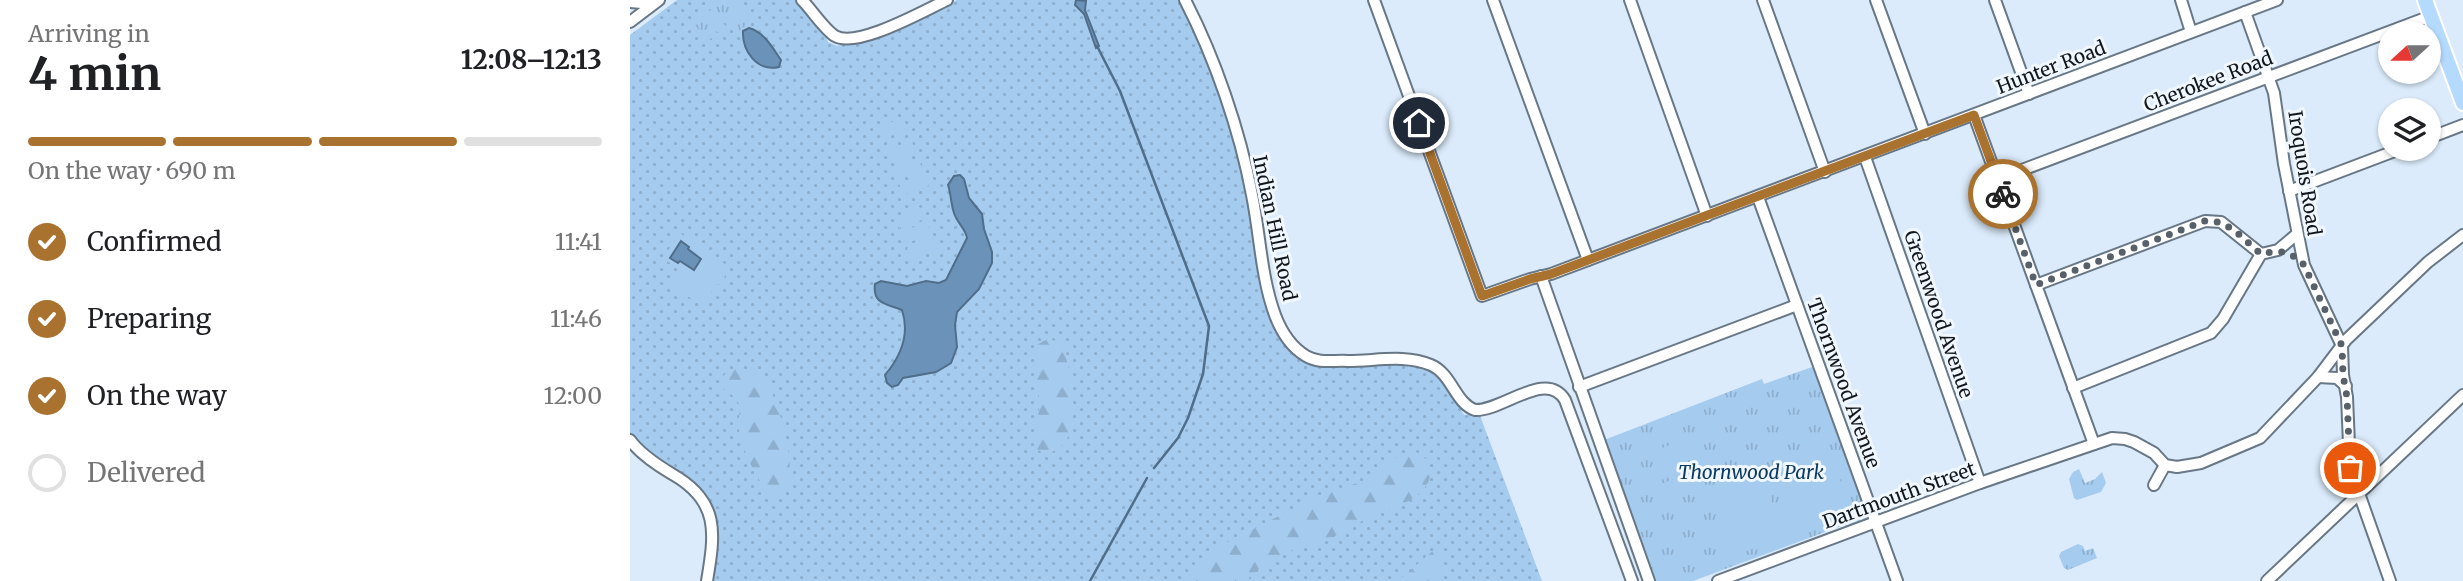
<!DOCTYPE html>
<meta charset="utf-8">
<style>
:root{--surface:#fff;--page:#f6f6f6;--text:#202124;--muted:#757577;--line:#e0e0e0;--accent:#aa722f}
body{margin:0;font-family:Merriweather,serif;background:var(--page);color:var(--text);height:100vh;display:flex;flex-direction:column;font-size:26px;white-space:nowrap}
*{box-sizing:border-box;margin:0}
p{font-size:23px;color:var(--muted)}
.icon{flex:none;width:38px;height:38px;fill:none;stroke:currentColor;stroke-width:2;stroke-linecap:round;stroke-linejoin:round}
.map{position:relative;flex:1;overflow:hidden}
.drawer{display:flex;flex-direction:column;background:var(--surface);width:630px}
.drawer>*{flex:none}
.needle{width:46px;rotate:249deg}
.controls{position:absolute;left:1748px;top:21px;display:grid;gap:14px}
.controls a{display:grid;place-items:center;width:63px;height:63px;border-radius:50%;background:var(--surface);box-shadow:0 2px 5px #0004;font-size:35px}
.pin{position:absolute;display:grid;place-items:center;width:60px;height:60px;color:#fff;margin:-30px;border:4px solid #fff;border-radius:50%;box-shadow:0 2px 7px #0007}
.courier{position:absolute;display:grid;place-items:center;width:70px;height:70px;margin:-35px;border:5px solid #aa722f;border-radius:50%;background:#fff;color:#222;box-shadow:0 2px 9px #0007}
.headline em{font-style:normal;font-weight:700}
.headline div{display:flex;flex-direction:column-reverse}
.headline{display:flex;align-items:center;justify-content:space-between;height:119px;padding:0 28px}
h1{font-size:46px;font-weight:700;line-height:52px}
.bar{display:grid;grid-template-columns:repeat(4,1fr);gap:10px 7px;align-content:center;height:84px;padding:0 28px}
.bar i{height:9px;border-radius:5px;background:var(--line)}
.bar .current{background:var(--accent)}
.bar p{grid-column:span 4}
ol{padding:0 28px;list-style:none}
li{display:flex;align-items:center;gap:21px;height:77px}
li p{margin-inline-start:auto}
li .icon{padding:7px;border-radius:50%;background:var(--accent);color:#fff;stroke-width:4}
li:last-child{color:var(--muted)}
li i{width:38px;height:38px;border:4px solid var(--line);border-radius:50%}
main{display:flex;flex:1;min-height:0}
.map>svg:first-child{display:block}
.grass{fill:url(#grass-dots)}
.forest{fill:url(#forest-firs)}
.park{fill:url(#park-tufts)}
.pitch{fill:#a5cbef}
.water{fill:#6b93b9;stroke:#506e8a;stroke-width:2}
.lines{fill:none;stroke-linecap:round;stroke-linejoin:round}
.stream{stroke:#506e8a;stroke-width:2.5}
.minor-casing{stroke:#687785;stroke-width:14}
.major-casing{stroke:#fff;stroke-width:18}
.minor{stroke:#fff;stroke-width:10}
.major{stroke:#b4daff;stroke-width:14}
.done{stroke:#58616a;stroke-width:7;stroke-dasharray:0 12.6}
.route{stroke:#aa722f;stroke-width:9}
.labels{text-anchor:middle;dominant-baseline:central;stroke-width:6;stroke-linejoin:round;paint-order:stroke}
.street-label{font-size:19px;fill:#11171c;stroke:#f1f7fe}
.park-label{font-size:19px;font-style:italic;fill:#0b3a60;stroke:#f1f7fe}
</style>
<main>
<section class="drawer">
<div class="headline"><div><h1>4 min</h1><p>Arriving in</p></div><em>12:08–12:13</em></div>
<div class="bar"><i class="current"></i><i class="current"></i><i class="current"></i><i></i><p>On the way · 690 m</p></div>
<ol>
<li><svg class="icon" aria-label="check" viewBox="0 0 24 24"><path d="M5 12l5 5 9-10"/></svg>Confirmed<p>11:41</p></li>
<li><svg class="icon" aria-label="check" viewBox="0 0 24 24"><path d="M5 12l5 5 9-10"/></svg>Preparing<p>11:46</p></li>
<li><svg class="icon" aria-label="check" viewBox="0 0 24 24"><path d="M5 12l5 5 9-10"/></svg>On the way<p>12:00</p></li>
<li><i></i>Delivered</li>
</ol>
</section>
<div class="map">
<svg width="1833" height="581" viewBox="0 0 1833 581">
<defs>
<pattern id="grass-dots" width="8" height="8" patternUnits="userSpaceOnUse" patternTransform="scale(1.75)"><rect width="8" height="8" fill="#a5cbef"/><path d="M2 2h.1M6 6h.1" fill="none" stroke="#8daecc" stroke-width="1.8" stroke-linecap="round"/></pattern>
<pattern id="forest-firs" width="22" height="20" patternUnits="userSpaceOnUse" patternTransform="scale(1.75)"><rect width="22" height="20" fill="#a5cbef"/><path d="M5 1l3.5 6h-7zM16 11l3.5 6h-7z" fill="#8daecc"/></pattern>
<pattern id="park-tufts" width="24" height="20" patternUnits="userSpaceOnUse" patternTransform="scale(1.75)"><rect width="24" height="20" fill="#a5cbef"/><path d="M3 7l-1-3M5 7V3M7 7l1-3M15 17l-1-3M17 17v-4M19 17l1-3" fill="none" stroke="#8daecc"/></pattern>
</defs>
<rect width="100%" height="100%" fill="#dbebfb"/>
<path class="grass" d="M47 0H167L193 29 198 42 207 46 282 21 327 0H551L588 88 609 151 638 299 674 359C704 360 786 354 808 374 820 384 827 402 834 415L849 413 912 581H79L87 542 85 518 0 434V35Z"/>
<g class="forest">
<path d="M419 338 431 344C441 366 447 408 440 432 437 443 426 451 416 455L405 448C401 433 407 424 409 410 411 389 400 365 407 345Z"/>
<path d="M113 368 135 379C150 403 171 474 153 498L140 495C127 479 115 456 110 435 104 411 121 406 92 388L94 375 101 369Z"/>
<path d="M782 450C791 454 798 458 800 468 805 497 758 510 739 518 722 525 708 536 691 542 682 545 673 546 665 549 646 557 630 566 616 581H553L565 564 588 547 680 500 741 478 768 456Z"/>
<polygon points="805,549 812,552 811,581 768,581"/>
</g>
<g class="park">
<polygon points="78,0 108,0 107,3 110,3 124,18 107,33 96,21 93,23 96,26 88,33 82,26 80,27 86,34 78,41 76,40 74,42 71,33 64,24 84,7"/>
<polygon points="1185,366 1238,516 1237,520 1219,528 1214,525 1063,581 1024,581 974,440 1132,379 1134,384"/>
<polygon points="1449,469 1455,483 1465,479 1472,472 1476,483 1471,492 1447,500 1444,498 1439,479 1443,472"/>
<polygon points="1448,544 1453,546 1455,551 1463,548 1467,558 1438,570 1434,568 1429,556 1431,552"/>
</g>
<g class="pitch">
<polygon points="273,118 278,130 252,139 248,127"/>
<polygon points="282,142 287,154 261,163 257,151"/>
<polygon points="288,158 293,170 267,179 263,167"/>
<polygon points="294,174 299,186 273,195 269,184"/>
<polygon points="290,207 295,219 269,228 265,217"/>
<polygon points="297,222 301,234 275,244 271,232"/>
<polygon points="50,233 95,264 92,269 95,275 93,282 85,286 72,306 40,284 49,270 33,258"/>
<polygon points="302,238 307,250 281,260 277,248"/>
<polygon points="1039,427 1044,439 1018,449 1013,437"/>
<path d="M1196 441 1219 504 1216 511 1158 533C1145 496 1158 456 1196 441Z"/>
<polygon points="1045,443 1050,455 1024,465 1019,453"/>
<polygon points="1051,459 1055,471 1030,480 1025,468"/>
<path d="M1129 469 1151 532 1148 539 1090 561C1077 524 1091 484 1129 469Z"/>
<polygon points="1057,474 1061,486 1035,496 1031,484"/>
</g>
<g class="water">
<polygon points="446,0 456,1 455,10 469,46 466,48 454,14 445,5"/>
<path d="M119 28C134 32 142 47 151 60L149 67C127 72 112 51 113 31Z"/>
<path d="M330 175 334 179 339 198 352 214 354 229 362 252V263L349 289 327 312 325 325 327 347 321 363 306 372 273 378 268 385 262 387 257 383 255 375C271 356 280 334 272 310 259 304 242 305 245 284L251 281 277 286 296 281 309 283 316 280 337 238C336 229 327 223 324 213 321 204 321 194 318 185L324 176Z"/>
<polygon points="51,241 59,247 58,249 71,259 64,270 50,261 48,263 40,258"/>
</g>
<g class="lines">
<g class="stream">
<polyline points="467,46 490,91 579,326 573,374 558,418 548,438 524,468"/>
<polyline points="460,581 517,478"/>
</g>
<defs>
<g id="minor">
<path d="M172 0C182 10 194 29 205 36 227 49 295 10 317 0"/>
<path d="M555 0C585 58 610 131 622 195 630 234 631 277 645 315 651 331 661 347 676 356 690 364 703 360 718 361 746 361 775 354 801 365 822 374 825 403 845 410 873 411 916 369 935 400L1002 581"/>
<polyline points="744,0 852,296 900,279 921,274 1647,0"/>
<polyline points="863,0 958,260"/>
<polyline points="1000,0 1077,216"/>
<polyline points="1133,0 1195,172"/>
<polyline points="1246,0 1295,134"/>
<polyline points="1365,0 1399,94"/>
<polyline points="1551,0 1561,32"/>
<polyline points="0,2 23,4"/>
<polyline points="1615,12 1644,93 1654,164 1674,265 1712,346 1713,375 1717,397 1720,468 1760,581"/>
<polyline points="0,22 29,0"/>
<polyline points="1344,115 1464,444"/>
<polyline points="1799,138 1833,125"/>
<polyline points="1235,157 1350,483"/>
<polyline points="1368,179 1801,16"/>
<polyline points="1659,191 1770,149"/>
<polyline points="1128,197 1267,581"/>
<polyline points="911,276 1019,581"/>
<polyline points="1406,285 1575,221 1591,222 1631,254"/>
<polyline points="1688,377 1707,378 1716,386"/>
<polyline points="949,387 1167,305"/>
<polyline points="1443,388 1581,333 1593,319 1631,254 1648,250 1667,234"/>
<path d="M0 440C10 454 27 465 42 474 90 501 85 533 77 581"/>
<polyline points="1524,485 1535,465"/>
<polyline points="1088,581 1350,483 1482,438 1495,439 1504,442 1524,453 1535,465 1547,467 1571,463 1630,438 1688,377 1716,340 1798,262 1833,235"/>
<polyline points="1637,581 1833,395"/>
</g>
<polyline id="major" points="1795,0 1833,103"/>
</defs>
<use href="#minor" class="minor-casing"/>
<use href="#major" class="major-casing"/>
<use href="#minor" class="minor"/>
<use href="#major" class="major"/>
</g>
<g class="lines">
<path class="done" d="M1373 194 1406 285 1575 221C1597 218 1615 241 1631 254 1651 250 1659 250 1674 265L1712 346 1713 375 1717 397 1720 468"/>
<polyline class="route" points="789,123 852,296 900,279 921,274 1344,115 1373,194"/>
</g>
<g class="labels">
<g class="street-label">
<text transform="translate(1421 67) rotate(-21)">Hunter Road</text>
<text transform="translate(1578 81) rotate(-21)">Cherokee Road</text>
<text transform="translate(1675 173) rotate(81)">Iroquois Road</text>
<text transform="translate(645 228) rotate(78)">Indian Hill Road</text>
<text transform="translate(1309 314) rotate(71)">Greenwood Avenue</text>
<text transform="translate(1214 383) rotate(70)">Thornwood Avenue</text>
<text transform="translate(1269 495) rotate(-20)">Dartmouth Street</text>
</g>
<g class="park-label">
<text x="1121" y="472">Thornwood Park</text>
</g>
</g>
</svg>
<div class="controls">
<a><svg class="needle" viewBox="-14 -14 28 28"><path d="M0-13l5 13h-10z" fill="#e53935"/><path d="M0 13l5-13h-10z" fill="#757577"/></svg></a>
<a><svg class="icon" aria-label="layers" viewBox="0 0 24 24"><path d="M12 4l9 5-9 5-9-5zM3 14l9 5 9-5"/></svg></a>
</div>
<div class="pin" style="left:1720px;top:468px;background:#ea580c"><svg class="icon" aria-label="bag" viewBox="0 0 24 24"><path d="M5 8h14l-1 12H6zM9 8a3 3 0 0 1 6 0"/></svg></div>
<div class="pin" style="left:789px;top:123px;background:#1f2937"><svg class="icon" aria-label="home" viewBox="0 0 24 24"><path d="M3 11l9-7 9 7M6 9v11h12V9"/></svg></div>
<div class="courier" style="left:1373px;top:194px"><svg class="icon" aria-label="bike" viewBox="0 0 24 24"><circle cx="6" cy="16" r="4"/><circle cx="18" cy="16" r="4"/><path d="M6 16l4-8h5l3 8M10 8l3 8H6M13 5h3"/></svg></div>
</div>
</main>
